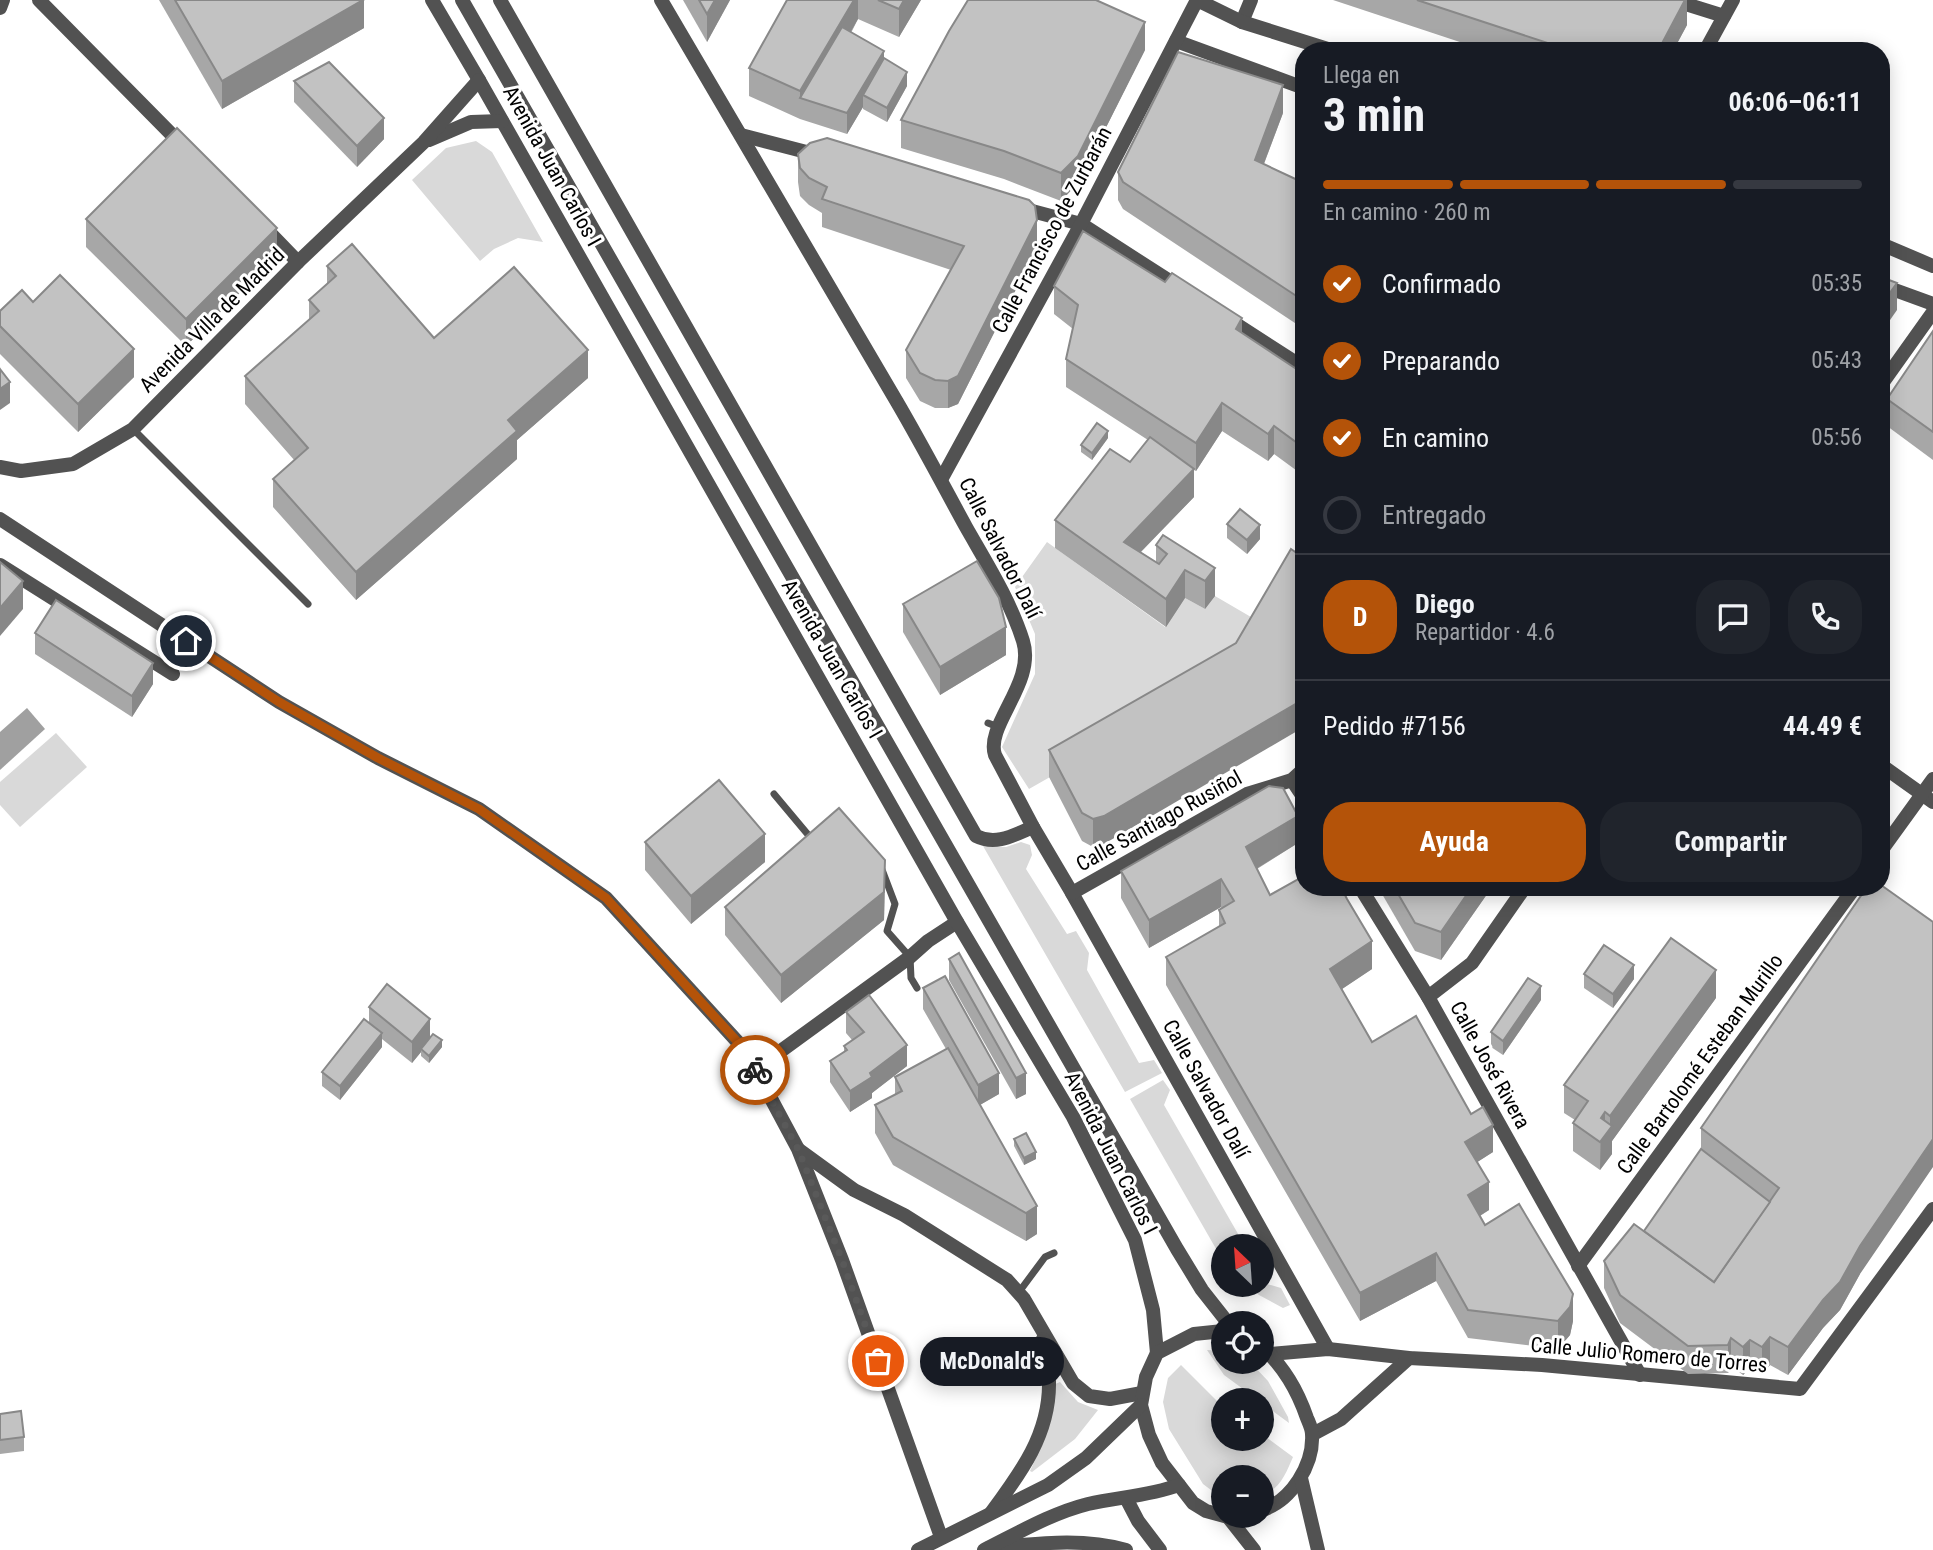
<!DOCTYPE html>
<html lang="es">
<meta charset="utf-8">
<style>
:root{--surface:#171b24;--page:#20242c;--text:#f1f3f6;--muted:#9ea1a6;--line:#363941;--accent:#b45309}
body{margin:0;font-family:"Roboto Condensed",sans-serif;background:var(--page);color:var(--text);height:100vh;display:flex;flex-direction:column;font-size:26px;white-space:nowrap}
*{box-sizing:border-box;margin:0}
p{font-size:23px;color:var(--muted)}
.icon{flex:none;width:38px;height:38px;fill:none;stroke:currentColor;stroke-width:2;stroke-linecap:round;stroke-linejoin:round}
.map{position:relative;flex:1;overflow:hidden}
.panel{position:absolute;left:1295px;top:42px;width:595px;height:854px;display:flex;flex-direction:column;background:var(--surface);border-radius:28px;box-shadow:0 4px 18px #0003}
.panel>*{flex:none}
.needle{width:46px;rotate:335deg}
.buttons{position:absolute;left:1211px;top:1234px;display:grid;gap:14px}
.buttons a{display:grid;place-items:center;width:63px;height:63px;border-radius:50%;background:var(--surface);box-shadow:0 4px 18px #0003;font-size:35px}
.pin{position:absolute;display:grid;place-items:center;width:60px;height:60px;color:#fff;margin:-30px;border:4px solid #fff;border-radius:50%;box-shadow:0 2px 7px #0007}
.courier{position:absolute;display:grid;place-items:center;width:70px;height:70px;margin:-35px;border:5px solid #b45309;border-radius:50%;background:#fff;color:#222;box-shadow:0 2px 9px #0007}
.bubble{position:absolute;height:49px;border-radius:24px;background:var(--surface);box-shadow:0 4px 18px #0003;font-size:23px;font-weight:700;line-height:49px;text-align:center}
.overview em{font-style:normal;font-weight:700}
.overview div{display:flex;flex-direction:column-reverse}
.overview{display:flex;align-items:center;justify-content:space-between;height:119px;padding:0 28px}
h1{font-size:46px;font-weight:700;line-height:52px}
.bar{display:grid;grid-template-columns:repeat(4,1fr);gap:10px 7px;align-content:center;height:84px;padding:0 28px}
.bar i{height:9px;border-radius:5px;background:var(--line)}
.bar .current{background:var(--accent)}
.bar p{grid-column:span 4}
.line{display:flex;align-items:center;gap:18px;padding:0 28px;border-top:2px solid var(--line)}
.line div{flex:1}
.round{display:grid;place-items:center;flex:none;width:74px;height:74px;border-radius:28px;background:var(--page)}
ol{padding:0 28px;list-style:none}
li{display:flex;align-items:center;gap:21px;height:77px}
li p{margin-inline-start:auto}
li .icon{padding:7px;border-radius:50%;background:var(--accent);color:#fff;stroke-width:4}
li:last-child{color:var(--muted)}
li i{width:38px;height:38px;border:4px solid var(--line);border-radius:50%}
.primary-button{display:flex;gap:14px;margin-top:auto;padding:14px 28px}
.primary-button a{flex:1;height:80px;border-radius:28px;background:var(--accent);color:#fff;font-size:28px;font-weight:700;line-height:80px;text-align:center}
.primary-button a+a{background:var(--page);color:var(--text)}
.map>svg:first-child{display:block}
.green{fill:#d9d9d9}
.water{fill:#a0a0a0}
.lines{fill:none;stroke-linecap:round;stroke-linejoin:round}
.service{stroke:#525252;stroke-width:7}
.minor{stroke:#525252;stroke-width:14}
.tertiary{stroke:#525252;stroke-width:14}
.wall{fill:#a7a7a7}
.shaded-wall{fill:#888}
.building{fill:#c2c2c2;stroke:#888;stroke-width:2}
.done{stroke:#595959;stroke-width:7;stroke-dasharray:0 12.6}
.route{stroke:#b45309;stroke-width:9}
.labels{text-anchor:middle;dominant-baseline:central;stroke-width:6;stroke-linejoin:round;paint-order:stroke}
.street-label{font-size:21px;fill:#000;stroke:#fff}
</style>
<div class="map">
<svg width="1933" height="1550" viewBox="0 0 1933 1550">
<rect width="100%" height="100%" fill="#fff"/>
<g class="green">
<polygon points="476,141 492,152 543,242 518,238 494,249 480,261 412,180 446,148"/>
<polygon points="1047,542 1165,627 1185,598 1205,609 1215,596 1263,624 1236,671 1029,789 1002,747 1035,674 1035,634 1015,587"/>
<polygon points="56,733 87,767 20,827 0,805 0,782"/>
<polygon points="1021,842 1030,845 1032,855 1026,869 1067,934 1076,931 1089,953 1087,970 1139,1063 1154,1060 1162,1073 1125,1092 983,846 1006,847"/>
<polygon points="1163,1080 1170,1090 1164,1105 1245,1246 1223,1246 1223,1261 1130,1099"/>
<polygon points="1262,1275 1267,1284 1281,1288 1290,1305 1283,1308 1259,1295 1246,1285 1262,1284"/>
<polygon points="1207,1350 1223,1351 1223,1362 1250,1362 1268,1381 1288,1417 1289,1423 1262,1403 1262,1400 1258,1400 1224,1375"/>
<path d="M1181 1365 1223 1407V1438H1262V1434L1293 1457C1286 1473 1280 1490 1262 1495V1477H1223V1499L1203 1484 1169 1429 1163 1402 1168 1378Z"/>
<path d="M1060 1382 1078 1402 1098 1410 1075 1439 1032 1472 1030 1471C1045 1441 1050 1419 1053 1385Z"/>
</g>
<polygon class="water" points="27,708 45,729 0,770 0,732"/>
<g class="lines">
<g class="service">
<polyline points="133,429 308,604"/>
<polyline points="988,723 998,727"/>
<polyline points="774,794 810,837 814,834"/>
<polyline points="881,867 895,904 887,931 910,957 911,978 917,988"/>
<polyline points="1019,1292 1045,1257 1054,1253"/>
</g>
<g class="minor">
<polyline points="39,0 183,146"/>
<path d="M500 0 976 836C996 846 1014 835 1033 827"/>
<path d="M661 0C741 134 819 268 897 402 921 443 943 485 966 527 987 564 1010 600 1023 641 1036 683 985 725 995 755L1033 827 1072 893 1328 1349"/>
<polyline points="1673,0 1724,16"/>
<polyline points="0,8 3,0"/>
<polyline points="1242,22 1251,0"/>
<polyline points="1176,41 1304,88"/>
<polyline points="1705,51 1733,0"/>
<polyline points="741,135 818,155"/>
<polyline points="1017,207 1081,224 1182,289"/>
<polyline points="264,227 298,262"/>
<polyline points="1881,244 1933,266"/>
<polyline points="1881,285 1933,304"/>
<polyline points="1228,319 1304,368"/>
<polyline points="1881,385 1933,312"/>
<polyline points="942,478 1081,224 1197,0 1242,22 1334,51"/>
<polyline points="0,519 279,702 378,758 479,809 606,898 745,1050 798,1149 842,1260 941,1537"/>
<polyline points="0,565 173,674"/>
<polyline points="1881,765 1933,802"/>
<polyline points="1292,780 1304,798"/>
<polyline points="1881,851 1933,779"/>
<polyline points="1360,887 1428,997 1640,1375"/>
<polyline points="1072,893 1247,794 1292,780 1304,769"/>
<polyline points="1428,997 1472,963 1525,887"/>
<polyline points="754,1068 767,1061 910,957 928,941 957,922"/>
<polyline points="799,1150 854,1190 904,1215 1007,1280 1024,1299 1073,1383 1089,1396 1110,1399 1142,1393"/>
<polyline points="1578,1266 1855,887"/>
<polyline points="1270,1354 1328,1349 1409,1358 1542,1365 1800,1389 1933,1209"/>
<polyline points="1313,1434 1341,1419 1409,1358"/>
<polyline points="1126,1498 1138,1521 1160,1550"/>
<path d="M991 1513C1020 1474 1050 1434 1049 1382 1049 1368 1045 1353 1043 1339"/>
<path d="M989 1548C1035 1544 1081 1537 1126 1550"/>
</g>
<g class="tertiary">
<polyline points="432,0 479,80 957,922 1073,1117 1135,1240 1153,1310 1157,1353"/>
<polyline points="462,0 1177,1249 1202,1290 1228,1323"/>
<polyline points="429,140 471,122 502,121"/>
<polyline points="0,467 21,471 73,464 133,429 298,262 424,142 479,80"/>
<polyline points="1223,1331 1194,1334 1157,1353 1146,1377 1141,1405 1149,1435 1162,1463 1193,1503 1206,1511 1228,1517 1237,1516"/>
<path d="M1262 1346C1284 1368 1297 1389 1307 1418 1309 1423 1312 1429 1312 1434 1314 1465 1291 1501 1262 1510"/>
<polyline points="1301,1478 1318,1550"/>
<polyline points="1228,1517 1254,1550"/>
<polyline points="918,1550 1048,1485 1086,1458 1141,1405"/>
<path d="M984 1550C1018 1533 1052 1513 1088 1504 1119 1497 1149 1496 1179 1485"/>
</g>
</g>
<g class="wall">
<polygon points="159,0 364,0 364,28 222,109"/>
<polygon points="683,0 730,0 707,42"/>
<polygon points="787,0 921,0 899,37 858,19 851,33 884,58 907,86 887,122 863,109 863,107 847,134 800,119 749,96 749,68"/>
<polygon points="1333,0 1687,0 1687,25 1673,51 1487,51"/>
<polygon points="1145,50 1078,183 1061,201 1004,179 901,148 901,120"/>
<polygon points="294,81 384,139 357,167 294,102"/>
<polygon points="1283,113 1264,164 1304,183 1304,329 1123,209 1118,200 1118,172"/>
<polygon points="798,154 1037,248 958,404 948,408 935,408 920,401 906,378 906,350 951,270 822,227 822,213 809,205 800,196 798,182"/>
<polygon points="86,219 277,256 186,346 86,247"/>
<polygon points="327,266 434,338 588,378 517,440 517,459 356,600 273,507 273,479 295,461 245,404 245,376 309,320 309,300 327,284"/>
<polygon points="1054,286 1242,333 1304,374 1304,476 1274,454 1268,461 1222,431 1196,471 1194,470 1194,497 1141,552 1156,562 1156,545 1215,568 1215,596 1205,609 1185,598 1166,627 1055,548 1055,520 1130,462 1148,440 1066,387 1066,359 1073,329 1054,314"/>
<polygon points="33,302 134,377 78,432 0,354 0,311"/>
<polygon points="1933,331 1933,460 1887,426 1887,399"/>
<polygon points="1108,438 1092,460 1081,452 1081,445"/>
<polygon points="1227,524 1260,539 1247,554 1227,538"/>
<polygon points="1304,558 1104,844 1093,847 1082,841 1049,777 1049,750 1236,643"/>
<polygon points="903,604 1006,655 940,695 903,632"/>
<polygon points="35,633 153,684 132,717 35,654"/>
<polygon points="645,842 765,862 691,924 645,870"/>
<polygon points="1298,843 1257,869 1270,895 1372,969 1342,989 1372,1042 1471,1114 1493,1152 1477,1162 1489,1210 1480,1216 1485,1225 1573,1321 1570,1335 1558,1349 1468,1338 1436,1281 1360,1321 1166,985 1166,957 1219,927 1219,910 1222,909 1221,907 1149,948 1121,898 1121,871"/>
<polygon points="1378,887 1492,887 1441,960 1415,951"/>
<polygon points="1867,887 1860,1274 1840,1310 1823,1328 1788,1375 1770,1365 1762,1375 1750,1368 1743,1375 1731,1366 1728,1373 1688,1374 1620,1323 1604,1288 1604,1261 1644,1231 1701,1149 1701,1128"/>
<polygon points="885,888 884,920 781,1003 725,935 725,907"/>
<polygon points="949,959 1026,1094 1016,1099 949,980"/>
<polygon points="1584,974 1634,979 1613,1008 1584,988"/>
<polygon points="923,988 999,1094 980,1105 1037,1234 1026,1241 893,1165 875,1133 875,1105 895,1095 895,1077 946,1049 923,1009"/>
<polygon points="1716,998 1612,1141 1612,1154 1600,1170 1573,1151 1573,1123 1575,1120 1564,1113 1564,1085"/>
<polygon points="1541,1000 1503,1055 1491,1047 1491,1032"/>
<polygon points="369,1007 430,1037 442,1047 429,1063 421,1056 421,1052 412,1063 382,1039 382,1047 340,1100 322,1086 322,1072 369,1022"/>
<polygon points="846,1012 907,1066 872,1093 872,1098 850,1112 830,1082 830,1061 844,1052 844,1046 852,1040 846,1033"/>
<polygon points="1014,1139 1036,1159 1024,1165 1014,1146"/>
<polygon points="0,1414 24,1437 24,1451 0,1454"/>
</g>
<g class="shaded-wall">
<polygon points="364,0 364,28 222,109 222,81"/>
<polygon points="715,0 730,0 707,42 707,14"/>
<polygon points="854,0 858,0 858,19 811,101 800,98 800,91"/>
<polygon points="904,0 921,0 899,37 899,9"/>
<polygon points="1685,0 1687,0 1687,25 1673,51 1658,51"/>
<polygon points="1145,22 1145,50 1078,183 1061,201 1061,173"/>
<polygon points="884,51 884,72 863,95 863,107 847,134 847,113"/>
<polygon points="907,72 907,86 887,122 887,108"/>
<polygon points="1283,85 1283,113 1255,187 1255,160"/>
<polygon points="384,118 384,139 357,167 357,146"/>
<polygon points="1037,220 1037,248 958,404 948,408 948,381"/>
<polygon points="277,228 277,256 186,346 186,319"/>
<polygon points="1897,283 1897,310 1881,333 1881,305"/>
<polygon points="1242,318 1242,346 1236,329"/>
<polygon points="134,349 134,377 78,432 78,404"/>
<polygon points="588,350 588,378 517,440 517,459 356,600 356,572 508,420"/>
<polygon points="10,382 10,403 0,410 0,389"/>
<polygon points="1222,403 1222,431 1196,471 1196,443"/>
<polygon points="1274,426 1274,454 1268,461 1268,434"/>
<polygon points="1108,431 1108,438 1092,460 1092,453"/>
<polygon points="1194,469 1194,497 1124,569 1124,542"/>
<polygon points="1260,525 1260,539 1247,554 1247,540"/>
<polygon points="1215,568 1215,596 1205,609 1205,581"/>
<polygon points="1185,570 1185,598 1166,627 1166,599"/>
<polygon points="23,581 23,609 0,636 0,608"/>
<polygon points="1006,627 1006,655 940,695 940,667"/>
<polygon points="153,663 153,684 132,717 132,696"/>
<polygon points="1304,699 1304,727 1104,844 1093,847 1093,819"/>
<polygon points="1298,816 1298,843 1246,875 1246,847"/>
<polygon points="765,834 765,862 691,924 691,896"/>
<polygon points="885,860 884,920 781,1003 781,975"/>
<polygon points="1221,879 1221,907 1149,948 1149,920"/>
<polygon points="1472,887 1492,887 1441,960 1441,932"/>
<polygon points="1372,941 1372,969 1330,997 1330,969"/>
<polygon points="1634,965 1634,979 1613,1008 1613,994"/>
<polygon points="1716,970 1716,998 1612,1141 1612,1154 1600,1170 1601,1118 1605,1112 1605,1136 1610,1129 1610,1116"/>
<polygon points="1541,986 1541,1000 1503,1055 1503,1041"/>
<polygon points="430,1019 430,1040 421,1049 421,1052 412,1063 412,1042"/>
<polygon points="382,1033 382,1047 340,1100 340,1086"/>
<polygon points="442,1040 442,1047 429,1063 429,1056"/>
<polygon points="907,1045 907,1066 872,1093 872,1098 850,1112 850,1091 870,1073"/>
<polygon points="999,1073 999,1094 978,1106 978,1085"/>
<polygon points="1026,1073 1026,1094 1016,1099 1016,1078"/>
<polygon points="1493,1125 1493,1152 1465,1170 1465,1142"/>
<polygon points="1933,1139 1933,1167 1860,1274 1840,1310 1823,1328 1788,1375 1788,1347 1860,1246"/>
<polygon points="1036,1152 1036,1159 1024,1165 1024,1158"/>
<polygon points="1489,1182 1489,1210 1468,1223 1468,1195"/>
<polygon points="1037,1206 1037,1234 1026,1241 1026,1213"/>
<polygon points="1436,1253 1436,1281 1360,1321 1360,1293"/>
<polygon points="1573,1294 1573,1321 1570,1335 1558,1349 1558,1321"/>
<polygon points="1770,1337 1770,1365 1762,1375 1762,1347"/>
<polygon points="1731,1338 1731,1366 1728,1373 1728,1345"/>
<polygon points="1750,1340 1750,1368 1743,1375 1743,1347"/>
</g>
<g class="building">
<polygon points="175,0 363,0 222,81"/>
<polygon points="699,0 715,0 707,14"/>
<polygon points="787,0 854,0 800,91 749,68"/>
<polygon points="878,0 904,0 899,9"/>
<polygon points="968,0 1096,0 1145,22 1078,156 1061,173 1004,151 901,120 949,31"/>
<polygon points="1417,0 1685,0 1658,51 1572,51"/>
<polygon points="842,27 884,51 847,113 800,98"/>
<polygon points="1178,52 1283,85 1255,160 1304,183 1304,301 1123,182 1118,172"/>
<polygon points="884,58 907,72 887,108 863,95"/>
<polygon points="329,62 384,118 357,146 294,81"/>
<polygon points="177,128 277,228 186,319 86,219"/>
<polygon points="827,138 1029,200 1035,206 1037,220 958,376 948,381 935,380 920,373 906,350 964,246 822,199 827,187 809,178 800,168 798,154 810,143"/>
<polygon points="1083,231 1165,282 1172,273 1242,318 1236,329 1304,374 1304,448 1274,426 1268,434 1222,403 1196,443 1066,359 1078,305 1054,286"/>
<polygon points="352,244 434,338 514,267 588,350 508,420 517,431 356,572 273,479 308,448 245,376 319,311 309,300 336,276 327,266"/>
<polygon points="60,275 134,349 78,404 0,326 0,311 22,290 33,302"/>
<polygon points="1881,277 1897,283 1881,305"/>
<polygon points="1933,331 1933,432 1887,399"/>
<polygon points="0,369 10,382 0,389"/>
<polygon points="1097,423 1108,431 1092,453 1081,445"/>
<polygon points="1150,437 1194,469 1124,542 1159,564 1167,554 1156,545 1163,535 1215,568 1205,581 1185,570 1166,599 1055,520 1110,449 1130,462"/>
<polygon points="1240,509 1260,525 1247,540 1227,524"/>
<polygon points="1291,549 1304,558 1304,699 1104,816 1093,819 1082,813 1049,750 1236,643"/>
<polygon points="977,561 999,598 1006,627 940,667 903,604"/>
<polygon points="0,562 23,581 0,608"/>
<polygon points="56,600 153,663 132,696 35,633"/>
<polygon points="719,780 765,834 691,896 645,842"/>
<polygon points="1269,786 1283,788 1298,816 1246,847 1270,895 1304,876 1304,887 1341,887 1347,899 1372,941 1330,969 1372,1042 1416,1016 1471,1114 1483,1107 1493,1125 1465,1142 1489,1182 1468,1195 1485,1225 1519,1204 1573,1294 1570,1307 1558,1321 1468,1310 1436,1253 1360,1293 1166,957 1225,923 1219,910 1234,901 1221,879 1149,920 1121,871"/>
<polygon points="839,808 885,860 884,892 781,975 725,907"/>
<polygon points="1881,885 1933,922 1933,1139 1860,1246 1840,1282 1823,1300 1788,1347 1770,1337 1762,1347 1750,1340 1743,1347 1731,1338 1728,1345 1688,1346 1620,1295 1604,1261 1634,1224 1714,1282 1779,1188 1701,1128 1867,887 1881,887"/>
<polygon points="1394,887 1472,887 1441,932 1415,923"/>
<polygon points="1671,938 1716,970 1610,1116 1605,1112 1601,1118 1612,1126 1600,1142 1573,1123 1588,1101 1564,1085"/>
<polygon points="1604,945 1634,965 1613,994 1584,974"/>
<polygon points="959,953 1026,1073 1016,1078 949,959"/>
<polygon points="945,976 999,1073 978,1085 923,988"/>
<polygon points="1528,978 1541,986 1503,1041 1491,1032"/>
<polygon points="387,984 430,1019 412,1042 369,1007"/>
<polygon points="869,995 907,1045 870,1073 872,1077 850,1091 830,1061 847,1050 844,1046 864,1032 846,1012"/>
<polygon points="364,1019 382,1033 340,1086 322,1072"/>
<polygon points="433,1034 442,1040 429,1056 421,1049"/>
<polygon points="948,1048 1037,1206 1026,1213 893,1137 875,1105 902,1091 895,1077"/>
<polygon points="1026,1133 1036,1152 1024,1158 1014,1139"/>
<polygon points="1701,1149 1770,1202 1714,1282 1644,1231"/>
<polygon points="21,1411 24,1437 0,1440 0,1414"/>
</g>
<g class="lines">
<polyline class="done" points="755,1070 798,1149 842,1260 878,1361"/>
<polyline class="route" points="186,641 279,702 378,758 479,809 606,898 745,1050 755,1070"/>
</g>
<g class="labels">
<g class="street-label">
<text transform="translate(552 166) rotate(61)">Avenida Juan Carlos I</text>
<text transform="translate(1052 230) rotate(-62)">Calle Francisco de Zurbarán</text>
<text transform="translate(212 320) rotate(-45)">Avenida Villa de Madrid</text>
<text transform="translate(1000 548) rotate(63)">Calle Salvador Dalí</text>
<text transform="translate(832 659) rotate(60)">Avenida Juan Carlos I</text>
<text transform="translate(1159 821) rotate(-29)">Calle Santiago Rusiñol</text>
<text transform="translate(1700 1064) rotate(-54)">Calle Bartolomé Esteban Murillo</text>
<text transform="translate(1490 1065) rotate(61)">Calle José Rivera</text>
<text transform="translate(1206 1089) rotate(61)">Calle Salvador Dalí</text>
<text transform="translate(1111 1153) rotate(63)">Avenida Juan Carlos I</text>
<text transform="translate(1649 1355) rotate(5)">Calle Julio Romero de Torres</text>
</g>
</g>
</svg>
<div class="buttons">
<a><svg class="needle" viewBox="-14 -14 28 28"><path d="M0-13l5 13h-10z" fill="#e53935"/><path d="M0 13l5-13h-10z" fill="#9ea1a6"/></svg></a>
<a><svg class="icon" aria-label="locate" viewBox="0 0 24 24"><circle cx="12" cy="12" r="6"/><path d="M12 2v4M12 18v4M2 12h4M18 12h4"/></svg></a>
<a>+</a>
<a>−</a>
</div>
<div class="pin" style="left:878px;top:1361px;background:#ea580c"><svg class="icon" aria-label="bag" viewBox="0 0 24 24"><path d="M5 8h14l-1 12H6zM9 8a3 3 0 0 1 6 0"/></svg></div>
<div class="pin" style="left:186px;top:641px;background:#1f2937"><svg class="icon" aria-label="home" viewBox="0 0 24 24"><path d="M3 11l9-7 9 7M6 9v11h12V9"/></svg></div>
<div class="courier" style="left:755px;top:1070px"><svg class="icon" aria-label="bike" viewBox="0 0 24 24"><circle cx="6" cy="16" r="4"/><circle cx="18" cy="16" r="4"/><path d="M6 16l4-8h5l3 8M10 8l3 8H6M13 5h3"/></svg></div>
<div class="bubble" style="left:920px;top:1337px;width:144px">McDonald's</div>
<section class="panel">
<div class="overview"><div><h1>3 min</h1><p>Llega en</p></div><em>06:06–06:11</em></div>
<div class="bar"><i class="current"></i><i class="current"></i><i class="current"></i><i></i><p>En camino · 260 m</p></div>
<ol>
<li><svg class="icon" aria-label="check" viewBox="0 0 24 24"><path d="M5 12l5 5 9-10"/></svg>Confirmado<p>05:35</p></li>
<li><svg class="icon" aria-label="check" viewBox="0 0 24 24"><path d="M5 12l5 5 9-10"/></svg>Preparando<p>05:43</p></li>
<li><svg class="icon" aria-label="check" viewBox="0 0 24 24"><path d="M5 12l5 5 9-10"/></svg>En camino<p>05:56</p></li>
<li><i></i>Entregado</li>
</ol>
<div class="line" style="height:126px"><b class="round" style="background:var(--accent);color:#fff">D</b><div><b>Diego</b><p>Repartidor · 4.6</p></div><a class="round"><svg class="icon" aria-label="chat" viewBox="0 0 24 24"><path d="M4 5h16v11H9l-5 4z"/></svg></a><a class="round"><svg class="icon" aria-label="phone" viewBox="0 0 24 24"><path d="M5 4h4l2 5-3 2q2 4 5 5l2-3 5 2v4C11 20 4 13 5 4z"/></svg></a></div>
<div class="line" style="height:91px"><div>Pedido #7156</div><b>44.49 €</b></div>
<div class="primary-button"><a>Ayuda</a><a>Compartir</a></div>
</section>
</div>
